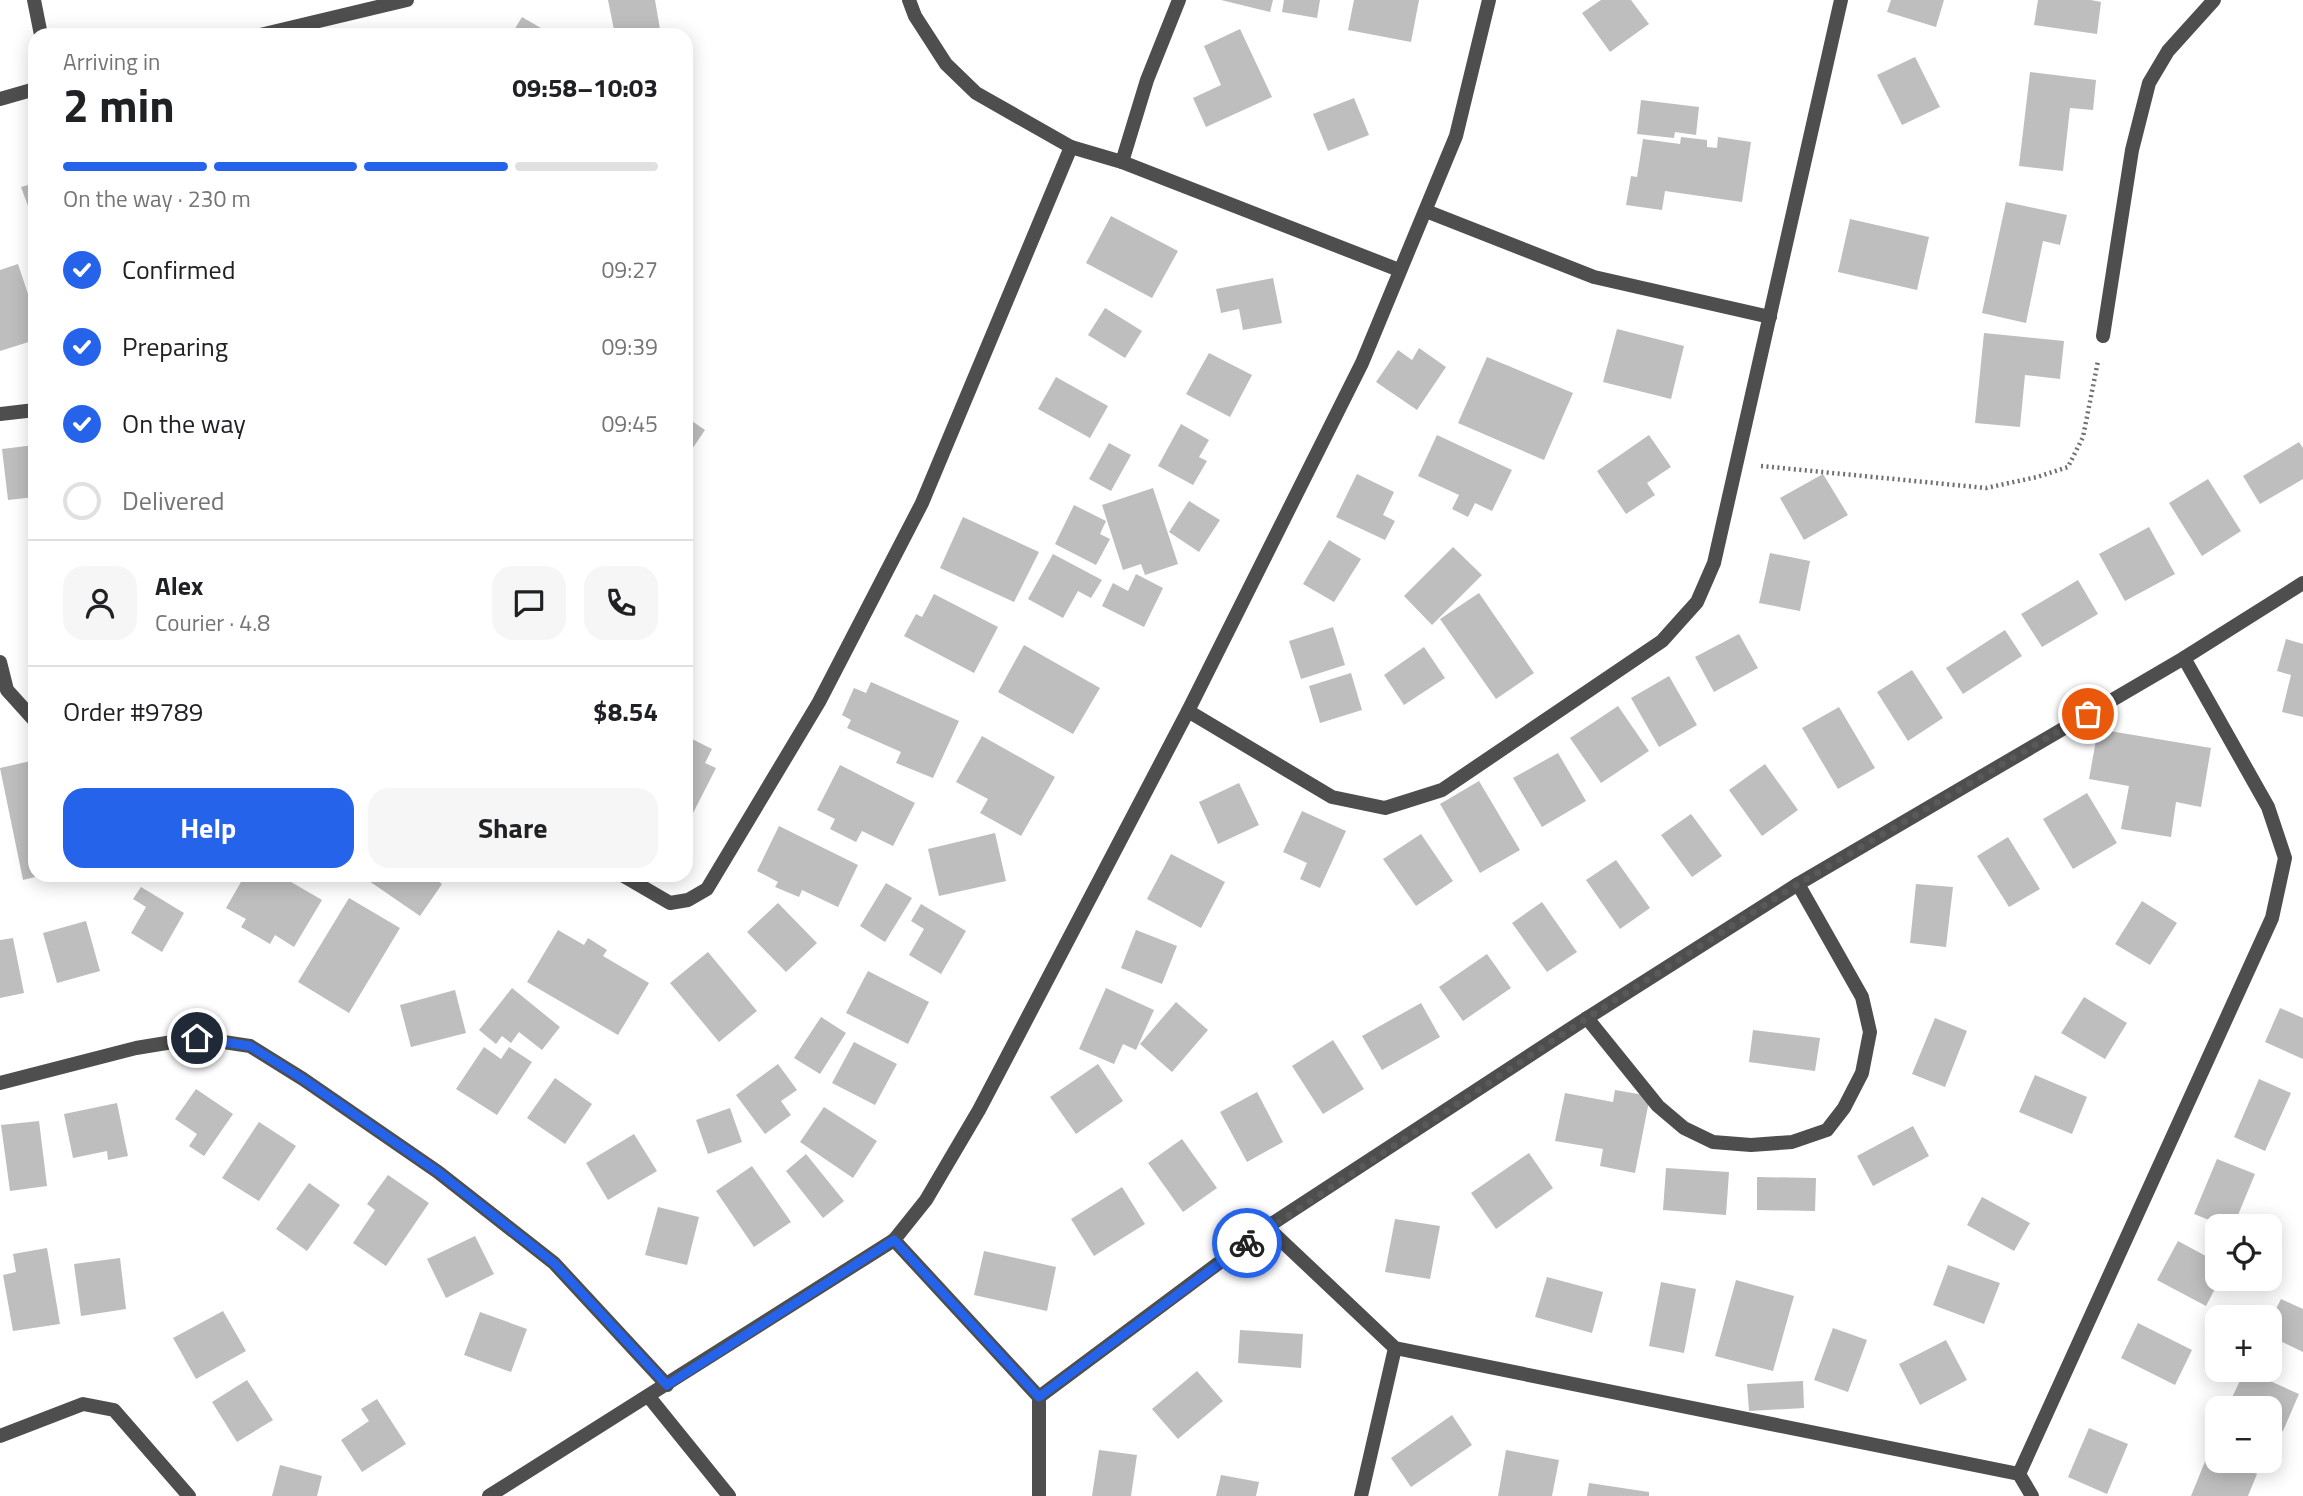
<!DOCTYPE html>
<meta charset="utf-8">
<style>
:root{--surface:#fff;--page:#f6f6f6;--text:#202124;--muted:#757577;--line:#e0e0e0;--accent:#2563eb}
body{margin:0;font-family:"Titillium Web",sans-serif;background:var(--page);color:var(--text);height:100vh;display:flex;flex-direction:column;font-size:26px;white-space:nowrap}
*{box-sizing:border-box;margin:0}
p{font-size:23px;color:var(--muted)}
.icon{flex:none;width:38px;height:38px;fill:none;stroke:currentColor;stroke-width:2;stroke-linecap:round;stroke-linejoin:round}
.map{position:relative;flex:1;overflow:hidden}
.panel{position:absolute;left:28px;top:28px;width:665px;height:854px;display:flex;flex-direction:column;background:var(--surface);border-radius:21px;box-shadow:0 4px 18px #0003}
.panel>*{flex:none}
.tools{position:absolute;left:2205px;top:1214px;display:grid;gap:14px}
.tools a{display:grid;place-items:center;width:77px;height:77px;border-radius:14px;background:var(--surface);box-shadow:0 4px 18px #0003;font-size:35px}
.pin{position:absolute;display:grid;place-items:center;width:60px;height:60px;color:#fff;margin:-30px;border:4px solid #fff;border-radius:50%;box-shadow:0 2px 7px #0007}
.courier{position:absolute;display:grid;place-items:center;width:70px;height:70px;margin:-35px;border:5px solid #2563eb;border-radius:50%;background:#fff;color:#222;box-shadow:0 2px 9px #0007}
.headline em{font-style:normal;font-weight:700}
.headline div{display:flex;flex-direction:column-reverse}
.headline{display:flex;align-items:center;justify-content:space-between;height:119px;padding:0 35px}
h1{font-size:46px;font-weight:700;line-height:52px}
.bar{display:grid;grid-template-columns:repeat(4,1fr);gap:10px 7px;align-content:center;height:84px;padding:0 35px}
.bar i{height:9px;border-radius:5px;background:var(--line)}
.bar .active{background:var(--accent)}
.bar p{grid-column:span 4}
.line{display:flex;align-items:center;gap:18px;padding:0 35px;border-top:2px solid var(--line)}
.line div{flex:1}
.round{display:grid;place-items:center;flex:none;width:74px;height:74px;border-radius:21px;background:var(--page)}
ol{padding:0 35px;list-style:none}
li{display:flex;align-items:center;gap:21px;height:77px}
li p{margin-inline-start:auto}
li .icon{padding:7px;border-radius:50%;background:var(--accent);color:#fff;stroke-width:4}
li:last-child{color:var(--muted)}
li i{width:38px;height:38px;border:4px solid var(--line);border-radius:50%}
.cta{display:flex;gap:14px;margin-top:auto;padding:14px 35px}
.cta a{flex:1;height:80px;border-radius:21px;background:var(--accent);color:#fff;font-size:28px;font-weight:700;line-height:80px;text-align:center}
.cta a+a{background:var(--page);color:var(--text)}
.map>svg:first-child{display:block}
.building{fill:#bebebe}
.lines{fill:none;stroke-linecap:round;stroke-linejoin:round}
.path{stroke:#707070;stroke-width:4.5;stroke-dasharray:2 3.5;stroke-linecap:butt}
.minor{stroke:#4e4e4e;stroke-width:14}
.done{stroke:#595959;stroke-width:7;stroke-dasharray:0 12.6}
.route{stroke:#2563eb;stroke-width:9}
</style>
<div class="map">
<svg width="2303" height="1496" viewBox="0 0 2303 1496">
<rect width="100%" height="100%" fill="#fff"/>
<g class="building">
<polygon points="608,0 655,0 661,35 615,35"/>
<polygon points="1221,0 1273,0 1270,12"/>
<polygon points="1284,0 1320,0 1317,18 1282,12"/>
<polygon points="1354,0 1419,0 1411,42 1348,30"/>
<polygon points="1601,0 1631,0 1649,24 1610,52 1582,13"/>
<polygon points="1891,0 1944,0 1936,27 1887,12"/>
<polygon points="2038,0 2091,0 2101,2 2097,34 2034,25"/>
<polygon points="522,17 553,35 511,35"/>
<polygon points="1240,29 1272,97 1206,127 1193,98 1221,85 1204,46"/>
<polygon points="1915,57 1940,107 1902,125 1877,75"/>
<polygon points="2030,72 2096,80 2093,110 2070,108 2063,171 2019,166"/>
<polygon points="1354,98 1369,135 1328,151 1313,114"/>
<polygon points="1641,100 1699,107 1696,135 1675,132 1674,138 1637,134"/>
<polygon points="1681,137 1707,140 1707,147 1717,148 1718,137 1751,142 1742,202 1665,191 1662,210 1626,205 1631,176 1637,177 1643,139 1680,144"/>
<polygon points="35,183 35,225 21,187"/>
<polygon points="2006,202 2067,215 2060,245 2043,241 2026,323 1982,313"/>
<polygon points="1111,216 1178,251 1152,298 1086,263"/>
<polygon points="1850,219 1929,237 1917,290 1838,272"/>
<polygon points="18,264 35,315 35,340 0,351 0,270"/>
<polygon points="1273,278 1282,323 1243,330 1239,309 1221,313 1216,289"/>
<polygon points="1105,308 1142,331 1125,358 1088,335"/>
<polygon points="1617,329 1684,346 1671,399 1603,382"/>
<polygon points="1984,333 2064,341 2060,379 2025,375 2020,427 1975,423"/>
<polygon points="1419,348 1446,367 1417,410 1376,382 1398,350 1412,360"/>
<polygon points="1209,353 1252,375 1230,417 1186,394"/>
<polygon points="1487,357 1573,393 1544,460 1458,423"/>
<polygon points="1056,377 1108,406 1090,438 1038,409"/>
<polygon points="686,417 705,430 686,458"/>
<polygon points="1181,424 1209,440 1199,457 1207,461 1193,485 1158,466"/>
<polygon points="1437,435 1512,470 1492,511 1475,503 1468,517 1452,509 1459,495 1418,476"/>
<polygon points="1649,435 1671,467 1647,483 1655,495 1626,514 1597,471"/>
<polygon points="2299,442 2303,448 2303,479 2260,504 2243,476"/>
<polygon points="1109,443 1131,455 1111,491 1089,479"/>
<polygon points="35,445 35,497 8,500 2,449"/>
<polygon points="1357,474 1394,492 1383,515 1395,521 1385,540 1336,517"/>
<polygon points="1823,474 1848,515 1804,540 1780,498"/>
<polygon points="2208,479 2241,531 2202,556 2169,503"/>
<polygon points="1153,488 1178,564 1145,575 1141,564 1123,570 1102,505"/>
<polygon points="1189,501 1220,520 1199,552 1169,532"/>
<polygon points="1074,505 1106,521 1100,534 1110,539 1096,565 1055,544"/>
<polygon points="963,517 1039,552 1014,602 940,568"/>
<polygon points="2149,527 2175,574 2125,601 2099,554"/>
<polygon points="1329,540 1361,559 1334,602 1303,584"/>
<polygon points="1453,547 1482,575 1432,625 1404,596"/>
<polygon points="1770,553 1810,561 1800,611 1759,603"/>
<polygon points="1053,554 1102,580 1091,598 1078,591 1063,618 1028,599"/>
<polygon points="1136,574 1163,588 1144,627 1102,606 1113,583 1128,591"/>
<polygon points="2078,580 2098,614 2042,647 2021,614"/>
<polygon points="1479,593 1534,673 1496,699 1440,619"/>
<polygon points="934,594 998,627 974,673 904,636 916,614 922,617"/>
<polygon points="1333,627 1345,665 1301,679 1289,641"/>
<polygon points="2005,630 2022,656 1963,694 1946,668"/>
<polygon points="1739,634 1758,668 1714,692 1695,657"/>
<polygon points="2286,639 2303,644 2303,717 2282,712 2291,675 2277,671"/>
<polygon points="1024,645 1100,688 1073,734 998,692"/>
<polygon points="1424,647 1445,678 1404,705 1384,675"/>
<polygon points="1912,670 1943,718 1908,741 1877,692"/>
<polygon points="1351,673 1362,710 1320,723 1309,686"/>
<polygon points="1669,676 1697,725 1659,747 1631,698"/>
<polygon points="871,682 959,721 933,778 896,763 901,752 847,728 851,720 842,715 854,688 866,693"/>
<polygon points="1618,706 1649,751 1601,783 1570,738"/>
<polygon points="1839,707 1875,768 1838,789 1802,728"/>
<polygon points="2098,729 2211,748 2201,807 2176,802 2171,837 2121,829 2129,786 2089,779"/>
<polygon points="686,736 712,749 705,763 716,768 691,817 686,814"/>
<polygon points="982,736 1055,777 1021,836 980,813 988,799 956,782"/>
<polygon points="1558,753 1586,801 1542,827 1513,778"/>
<polygon points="35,760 35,877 23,880 0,768"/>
<polygon points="1765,764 1798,810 1762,836 1729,790"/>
<polygon points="840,765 915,803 893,846 862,831 856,842 830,829 835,819 817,810"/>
<polygon points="1479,781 1520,850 1480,873 1440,804"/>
<polygon points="1239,783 1259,825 1218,844 1199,802"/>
<polygon points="2087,793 2117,843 2073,869 2043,819"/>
<polygon points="1302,811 1346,831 1320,888 1300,879 1307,863 1283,852"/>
<polygon points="1691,814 1722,856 1692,877 1661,835"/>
<polygon points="779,826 858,865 838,907 802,890 799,897 775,887 778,882 757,871"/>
<polygon points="995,833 1006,881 939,896 928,849"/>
<polygon points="1421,834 1453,881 1416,906 1383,859"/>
<polygon points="2008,837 2040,889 2009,907 1977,856"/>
<polygon points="1171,854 1225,882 1201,928 1147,899"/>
<polygon points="1616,860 1650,908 1620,929 1586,880"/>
<polygon points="245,875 279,875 322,900 294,947 275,935 270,944 241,927 246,919 226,908"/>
<polygon points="373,875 442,875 438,881 442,884 420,916 369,881"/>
<polygon points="886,883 912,898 885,942 860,926"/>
<polygon points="1916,884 1953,887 1946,947 1910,943"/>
<polygon points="141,887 184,913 162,952 131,933 146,907 133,899"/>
<polygon points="349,898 400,928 349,1013 298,982"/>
<polygon points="2142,901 2177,923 2150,965 2115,944"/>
<polygon points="1542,902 1577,952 1547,972 1512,923"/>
<polygon points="778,903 817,943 786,972 747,932"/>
<polygon points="921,904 966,931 941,974 909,955 924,929 911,921"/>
<polygon points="86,921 100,971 57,983 43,933"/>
<polygon points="558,930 584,945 588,938 607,950 603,956 649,983 618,1035 527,982"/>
<polygon points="1136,930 1177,946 1162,984 1121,968"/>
<polygon points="13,938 24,993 0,998 0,940"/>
<polygon points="708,952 757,1011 719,1042 670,983"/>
<polygon points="1487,954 1511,988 1463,1021 1439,987"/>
<polygon points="868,971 929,1002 908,1044 846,1013"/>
<polygon points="512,988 560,1027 542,1050 519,1032 511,1043 502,1036 496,1044 479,1030"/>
<polygon points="1106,988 1154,1010 1136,1050 1123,1044 1114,1064 1079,1049"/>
<polygon points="455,990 466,1033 411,1047 400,1005"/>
<polygon points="2084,997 2127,1023 2105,1059 2061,1033"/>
<polygon points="1176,1002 1208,1030 1172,1072 1140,1044"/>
<polygon points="1421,1003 1440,1037 1382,1070 1362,1036"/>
<polygon points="2280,1008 2303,1018 2303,1059 2265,1042"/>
<polygon points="821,1017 846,1033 820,1074 794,1058"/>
<polygon points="1935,1018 1967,1031 1945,1087 1912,1074"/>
<polygon points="1753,1030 1820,1038 1815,1071 1749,1062"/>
<polygon points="1333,1040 1364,1089 1323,1114 1292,1066"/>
<polygon points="854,1042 897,1064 875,1105 832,1083"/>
<polygon points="484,1047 501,1059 509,1047 532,1062 497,1115 456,1089"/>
<polygon points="778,1064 797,1090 781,1101 791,1115 765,1134 736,1095"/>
<polygon points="1098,1064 1123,1101 1076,1134 1050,1097"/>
<polygon points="2035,1075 2087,1097 2072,1134 2019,1112"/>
<polygon points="555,1078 592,1104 565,1144 527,1118"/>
<polygon points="2259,1079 2291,1093 2265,1151 2234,1137"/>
<polygon points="196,1089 233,1114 204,1156 189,1146 197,1134 175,1119"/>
<polygon points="1615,1090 1650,1096 1635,1173 1600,1166 1603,1149 1555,1141 1565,1093 1613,1102"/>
<polygon points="1257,1092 1283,1142 1247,1162 1220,1112"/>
<polygon points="117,1103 128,1156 108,1160 107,1151 73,1158 64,1114"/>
<polygon points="824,1107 877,1141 853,1178 800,1142"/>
<polygon points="730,1108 742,1142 708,1154 696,1120"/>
<polygon points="39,1121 47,1186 10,1191 1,1125"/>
<polygon points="259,1122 296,1146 259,1201 222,1178"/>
<polygon points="1913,1126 1929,1156 1873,1186 1857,1156"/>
<polygon points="634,1134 657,1171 608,1200 586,1163"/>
<polygon points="1182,1139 1217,1188 1183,1212 1148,1163"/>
<polygon points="1529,1153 1553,1188 1496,1229 1471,1193"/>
<polygon points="806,1154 844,1201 823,1218 786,1171"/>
<polygon points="2217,1159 2255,1174 2233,1227 2227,1227 2194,1214"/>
<polygon points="752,1166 791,1222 754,1247 716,1191"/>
<polygon points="1666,1168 1729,1172 1726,1215 1663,1210"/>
<polygon points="388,1175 429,1203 386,1266 353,1243 375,1210 367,1204"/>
<polygon points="1757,1177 1816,1178 1815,1211 1757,1210"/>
<polygon points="309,1183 340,1205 307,1251 276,1229"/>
<polygon points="1122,1187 1145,1224 1094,1256 1071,1219"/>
<polygon points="1982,1197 2030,1223 2014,1251 1967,1225"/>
<polygon points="658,1207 699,1217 687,1265 645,1255"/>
<polygon points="1395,1219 1440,1226 1430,1279 1385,1272"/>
<polygon points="475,1236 494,1274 446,1298 427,1259"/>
<polygon points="2178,1241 2217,1262 2217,1279 2220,1279 2206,1306 2157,1280"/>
<polygon points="47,1248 60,1324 13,1331 3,1275 16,1272 13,1254"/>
<polygon points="984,1251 1056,1267 1047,1311 974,1295"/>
<polygon points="120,1258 126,1309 81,1316 74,1264"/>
<polygon points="1948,1265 2000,1283 1984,1324 1933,1305"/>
<polygon points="1547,1277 1603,1292 1592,1333 1535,1317"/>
<polygon points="1736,1280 1794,1296 1773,1371 1715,1356"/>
<polygon points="1661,1282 1696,1289 1684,1353 1649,1346"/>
<polygon points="2281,1299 2303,1309 2303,1352 2270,1336 2270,1321"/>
<polygon points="223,1311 246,1351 196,1379 173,1338"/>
<polygon points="480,1312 527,1329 511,1372 464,1355"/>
<polygon points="2138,1323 2192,1350 2175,1385 2121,1358"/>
<polygon points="1833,1328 1867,1340 1848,1392 1814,1380"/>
<polygon points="1240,1330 1303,1334 1301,1368 1238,1363"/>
<polygon points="1946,1340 1967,1380 1920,1405 1899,1364"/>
<polygon points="2245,1370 2299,1394 2283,1431 2270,1425 2270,1409 2234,1409 2228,1406"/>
<polygon points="1197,1371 1223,1401 1178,1439 1152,1409"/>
<polygon points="247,1380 273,1420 237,1442 212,1402"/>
<polygon points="1803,1381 1804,1408 1749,1411 1747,1384"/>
<polygon points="377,1399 406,1444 362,1472 341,1440 369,1421 361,1409"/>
<polygon points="1452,1415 1472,1445 1411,1487 1391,1458"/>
<polygon points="2089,1428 2128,1444 2107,1494 2068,1477"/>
<polygon points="1099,1450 1137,1455 1131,1496 1092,1496"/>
<polygon points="1506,1450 1559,1460 1552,1496 1498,1496"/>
<polygon points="2208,1454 2217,1458 2217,1461 2226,1461 2257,1474 2248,1496 2191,1496"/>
<polygon points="280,1465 322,1476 317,1496 272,1496"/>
<polygon points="1221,1475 1259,1482 1256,1496 1216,1496"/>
<polygon points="1589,1483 1649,1492 1649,1496 1587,1496"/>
</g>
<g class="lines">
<polyline class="path" points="1761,466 1986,488 2037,477 2068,467 2083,437 2098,361"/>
<g class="minor">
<polyline points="34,0 41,35"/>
<polyline points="909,0 915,16 946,64 976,93 1071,147 1122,162 1399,270"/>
<polyline points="260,35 407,0"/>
<polyline points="0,99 35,89"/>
<polyline points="1122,162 1147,80 1179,0"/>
<polyline points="1426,211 1594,277 1770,317"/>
<polyline points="2103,336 2132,150 2149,83 2168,51 2214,0"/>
<polyline points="0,414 35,410"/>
<polyline points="0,662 7,690 35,721"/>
<polyline points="1188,711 1332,797 1385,808 1442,790 1662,641 1697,602 1714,563 1841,0"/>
<polyline points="622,875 670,903 688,900 707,889 819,702 922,503 1071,147"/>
<polyline points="1587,1018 1658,1106 1684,1128 1713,1142 1751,1145 1792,1142 1827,1130 1844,1108 1862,1073 1870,1032 1862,997 1798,884"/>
<polyline points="0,1083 136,1048 197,1038 250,1046 303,1079 438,1172 554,1263 667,1385"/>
<polyline points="1267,1227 1395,1348 2019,1474 2032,1496"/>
<polyline points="894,1240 1039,1397 1267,1227 1587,1018 1798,884 2184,658 2303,583"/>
<polyline points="649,1397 729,1496"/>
<polyline points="1039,1397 1039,1496"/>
<polyline points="0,1436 83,1404 114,1410 189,1496"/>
<polyline points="2019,1474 2272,918 2285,858 2268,807 2184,658"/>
<polyline points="489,1496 894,1240 926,1200 979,1110 1188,711 1362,363 1456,136 1489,0"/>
<polyline points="1361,1496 1395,1348"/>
</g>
</g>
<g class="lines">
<polyline class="done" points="1247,1243 1587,1018 1798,884 2088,714"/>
<polyline class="route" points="197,1038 250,1046 303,1079 438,1172 554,1263 667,1385 894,1240 1039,1397 1247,1243"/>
</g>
</svg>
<div class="tools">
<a><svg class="icon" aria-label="locate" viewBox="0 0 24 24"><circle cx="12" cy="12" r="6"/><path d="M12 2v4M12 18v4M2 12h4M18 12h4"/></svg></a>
<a>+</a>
<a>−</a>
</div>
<div class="pin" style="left:2088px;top:714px;background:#ea580c"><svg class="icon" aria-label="bag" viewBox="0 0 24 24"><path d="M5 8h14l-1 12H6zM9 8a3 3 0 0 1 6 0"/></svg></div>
<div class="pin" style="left:197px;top:1038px;background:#1f2937"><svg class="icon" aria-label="home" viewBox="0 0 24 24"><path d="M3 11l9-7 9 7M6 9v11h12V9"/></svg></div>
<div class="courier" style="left:1247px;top:1243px"><svg class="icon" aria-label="bike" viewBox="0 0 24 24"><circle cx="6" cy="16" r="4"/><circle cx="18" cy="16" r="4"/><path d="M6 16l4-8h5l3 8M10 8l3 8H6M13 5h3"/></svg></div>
<section class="panel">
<div class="headline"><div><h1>2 min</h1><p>Arriving in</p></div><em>09:58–10:03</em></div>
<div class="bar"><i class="active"></i><i class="active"></i><i class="active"></i><i></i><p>On the way · 230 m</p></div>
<ol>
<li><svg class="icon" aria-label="check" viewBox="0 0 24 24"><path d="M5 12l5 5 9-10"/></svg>Confirmed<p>09:27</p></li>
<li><svg class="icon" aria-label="check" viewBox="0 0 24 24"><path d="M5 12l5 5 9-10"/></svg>Preparing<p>09:39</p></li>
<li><svg class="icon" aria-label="check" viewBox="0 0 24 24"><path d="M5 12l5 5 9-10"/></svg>On the way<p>09:45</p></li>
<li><i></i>Delivered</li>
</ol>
<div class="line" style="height:126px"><a class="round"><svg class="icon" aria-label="person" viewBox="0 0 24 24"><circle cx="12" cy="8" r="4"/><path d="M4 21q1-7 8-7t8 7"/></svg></a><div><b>Alex</b><p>Courier · 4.8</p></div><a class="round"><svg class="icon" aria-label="chat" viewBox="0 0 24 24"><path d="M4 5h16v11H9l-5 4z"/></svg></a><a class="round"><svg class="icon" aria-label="phone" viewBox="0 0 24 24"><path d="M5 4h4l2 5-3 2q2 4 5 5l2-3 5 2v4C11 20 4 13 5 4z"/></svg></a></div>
<div class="line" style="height:91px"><div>Order #9789</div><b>$8.54</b></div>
<div class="cta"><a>Help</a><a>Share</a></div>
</section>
</div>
